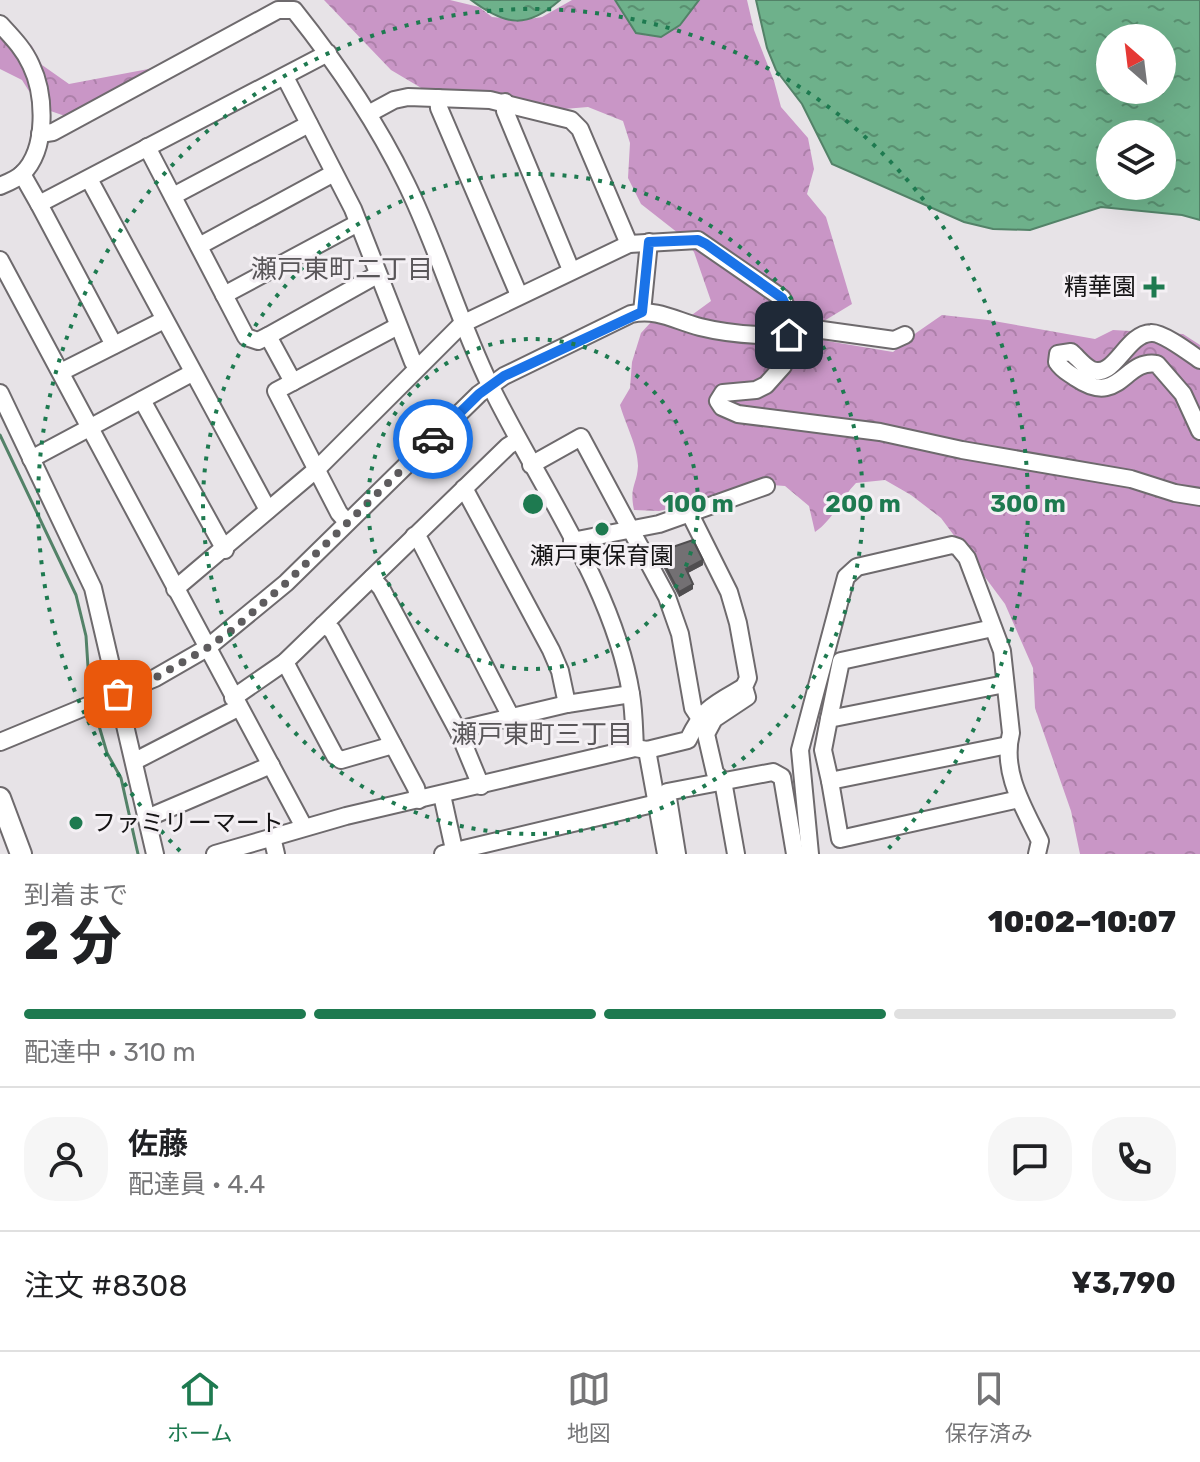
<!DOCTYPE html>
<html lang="ja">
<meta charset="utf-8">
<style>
:root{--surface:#fff;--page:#f6f6f6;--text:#202124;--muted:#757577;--line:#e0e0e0;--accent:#1e7a50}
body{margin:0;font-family:Rubik,"Noto Sans JP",sans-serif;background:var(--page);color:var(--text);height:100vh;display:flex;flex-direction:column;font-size:30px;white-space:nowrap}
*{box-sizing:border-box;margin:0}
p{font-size:26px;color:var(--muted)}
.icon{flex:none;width:44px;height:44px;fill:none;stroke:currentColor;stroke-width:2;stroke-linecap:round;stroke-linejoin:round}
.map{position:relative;height:854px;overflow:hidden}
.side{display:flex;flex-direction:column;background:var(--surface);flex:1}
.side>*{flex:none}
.needle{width:52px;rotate:332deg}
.buttons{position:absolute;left:1096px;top:24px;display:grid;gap:16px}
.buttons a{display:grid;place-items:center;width:80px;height:80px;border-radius:50%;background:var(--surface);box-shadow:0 8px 32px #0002;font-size:40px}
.pin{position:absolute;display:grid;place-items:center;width:68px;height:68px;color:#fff;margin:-34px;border-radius:16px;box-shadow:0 4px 12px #0006}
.courier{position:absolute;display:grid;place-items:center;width:80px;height:80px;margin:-40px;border:6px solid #1a73e8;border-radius:50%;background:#fff;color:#222;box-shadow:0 2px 10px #0007}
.head em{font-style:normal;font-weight:800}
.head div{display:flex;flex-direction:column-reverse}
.head{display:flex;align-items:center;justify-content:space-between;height:136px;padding:0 24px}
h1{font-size:52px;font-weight:800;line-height:60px}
.bar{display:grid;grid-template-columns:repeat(4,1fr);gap:12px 8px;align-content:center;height:96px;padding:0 24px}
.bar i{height:10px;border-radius:6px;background:var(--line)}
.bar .active{background:var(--accent)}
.bar p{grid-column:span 4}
.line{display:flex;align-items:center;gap:20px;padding:0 24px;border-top:2px solid var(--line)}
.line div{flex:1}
.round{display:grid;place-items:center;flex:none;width:84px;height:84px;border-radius:32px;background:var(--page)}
.menu{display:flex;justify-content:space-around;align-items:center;height:112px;border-top:2px solid var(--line);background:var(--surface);font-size:22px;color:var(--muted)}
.menu a{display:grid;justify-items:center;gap:4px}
.menu .active{color:var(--accent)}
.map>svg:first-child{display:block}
.forest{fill:url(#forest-crowns)}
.water{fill:url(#water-ripples);stroke:#538268;stroke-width:2;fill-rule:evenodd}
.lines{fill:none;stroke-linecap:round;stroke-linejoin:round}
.stream{stroke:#538268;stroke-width:3}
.minor-tunnel{stroke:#c8c4c8;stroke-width:16;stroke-dasharray:16 8;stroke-linecap:butt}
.minor-casing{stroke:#6e6a6d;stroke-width:20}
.major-casing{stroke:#6e6a6d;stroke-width:24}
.minor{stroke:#fff;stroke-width:16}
.major{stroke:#fff;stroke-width:20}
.wall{fill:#636063}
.shaded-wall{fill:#504e50}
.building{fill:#737073;stroke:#504e50;stroke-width:2}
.done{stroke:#5e5c5e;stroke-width:8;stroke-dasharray:0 14.4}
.route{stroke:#1a73e8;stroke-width:10}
.ring{fill:none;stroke:#1e7a50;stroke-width:4;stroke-dasharray:4 8}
.poi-dot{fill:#1e7a50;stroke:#f4f0f4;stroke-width:3}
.labels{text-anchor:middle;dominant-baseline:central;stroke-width:6;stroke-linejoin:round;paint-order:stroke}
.poi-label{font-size:24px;fill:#151415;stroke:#f4f0f4;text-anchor:end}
.neighbourhood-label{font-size:26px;fill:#595659;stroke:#f4f0f4}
.centre{fill:#1e7a50;stroke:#f4f0f4;stroke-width:4}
.ring-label{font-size:24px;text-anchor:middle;font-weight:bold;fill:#1e7a50;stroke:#f4f0f4;stroke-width:6;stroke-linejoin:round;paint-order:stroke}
</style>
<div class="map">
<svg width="1200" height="854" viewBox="0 0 1200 854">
<defs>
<pattern id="forest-crowns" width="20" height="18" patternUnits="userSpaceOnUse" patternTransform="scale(2)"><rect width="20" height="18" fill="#c996c6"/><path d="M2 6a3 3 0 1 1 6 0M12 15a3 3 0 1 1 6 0" fill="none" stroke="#ac80a9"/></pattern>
<pattern id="water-ripples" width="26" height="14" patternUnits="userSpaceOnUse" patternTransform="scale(2)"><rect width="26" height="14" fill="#6eb18b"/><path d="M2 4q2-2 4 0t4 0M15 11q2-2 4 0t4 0" fill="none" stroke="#598f70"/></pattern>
</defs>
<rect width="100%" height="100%" fill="#e7e3e7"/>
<g class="forest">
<path d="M324 0H450L479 7 492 17 523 20 542 17 572 0H614L631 24 644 35 661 36 681 25 694 0H747L754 30 774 81 781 107 808 138 814 169 807 194 826 217 852 304 819 324V333L827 341 893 352 916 333 942 315 988 320 1095 339 1113 330 1183 334 1200 345V854H1080L1071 811 1035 708 1033 668 1005 604 941 518 911 495 885 480 856 483C841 498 833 520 815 532L809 506 785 486 758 484 740 494 659 511 634 510C629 486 637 485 638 466 638 447 625 423 620 405L630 388 632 362 641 333 652 321 685 320 711 301 694 252 678 233 641 204 628 178 630 143 623 121 588 107 564 109 490 97 428 92 391 70Z"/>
<polygon points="0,27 9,28 32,46 42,65 69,84 159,67 92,108 65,116 39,107 22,80 0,69"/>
</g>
<g class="water">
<path d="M471 0H560C527 29 506 26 471 0Z"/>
<polygon points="615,0 699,0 680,25 661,37 636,33"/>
<path d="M756 0H1200V220L1182 215 1101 207 1030 230 993 229 964 222 832 164 802 104 776 70 767 48ZM1162 38V90H1110V38ZM1162 134V186H1110V134Z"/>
</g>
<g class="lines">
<g class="stream">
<polyline points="0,435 76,595 86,636 90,698"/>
<polyline points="94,709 107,753 121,778 138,854"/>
</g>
<polyline class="minor-tunnel" points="758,335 822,330"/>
<defs>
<g id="minor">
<path d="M0 24C12 37 24 49 31 65 45 94 48 149 22 174 17 179 7 183 0 186"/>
<polyline points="285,77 353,209 413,362 418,366"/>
<polyline points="438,98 439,108 519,295"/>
<polyline points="505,102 505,111 571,270"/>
<polyline points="370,113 394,100 408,97 490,100 571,120 580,129 629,244"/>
<path d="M40 134 53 132 278 10H294C338 65 375 119 406 183 438 248 458 319 490 385 537 482 614 587 631 694 634 711 634 730 635 748"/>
<polyline points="147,147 246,337 258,341 268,336 377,275"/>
<polyline points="22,174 39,204 328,53"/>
<polyline points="89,179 268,510"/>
<polyline points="173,196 309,124"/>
<polyline points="39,204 114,345"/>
<polyline points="199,246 334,173"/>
<polyline points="0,260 304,827"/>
<polyline points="224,295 358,223"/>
<polyline points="642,312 649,242"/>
<polyline points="822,330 894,340 905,335"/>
<polyline points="268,336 293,382"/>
<path d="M1200 360C1190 353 1162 332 1151 333 1125 334 1114 382 1090 369 1083 365 1077 357 1071 352L1058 354 1057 362C1063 371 1068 372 1076 378 1120 408 1124 358 1157 364L1183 394 1200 431"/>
<polyline points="61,372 164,320"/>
<polyline points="0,393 93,588 155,854"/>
<polyline points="142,400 225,550"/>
<polyline points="31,459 192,373"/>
<polyline points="531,465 581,437 667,597 680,634 693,708 699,717"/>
<polyline points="464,488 551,650 560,671 567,704"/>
<polyline points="690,514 729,592 738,623 748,678 744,687 747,697 714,719 706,734 715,773 723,781 736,854"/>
<polyline points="347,522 339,513 276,391 398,326"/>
<polyline points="414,536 420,541 511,717"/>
<polyline points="572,541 659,524 766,486"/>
<polyline points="372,578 381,588 459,733 481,786"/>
<polyline points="175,589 318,468 462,324 629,244 698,240 782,298 790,315 788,354 783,366 766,385 756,390 723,393 718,401 722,407 738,414 880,432 962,450 1131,479 1175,493 1200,497"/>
<polyline points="323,625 332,630 416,788 419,800"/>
<polyline points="285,662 335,756 341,760 393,745"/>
<polyline points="1005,684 829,719 823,750 830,781 1008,745"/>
<polyline points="233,698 285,662 508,446 518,440"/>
<polyline points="829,719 841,661 993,628"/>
<polyline points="459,733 466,728 567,704 631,694"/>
<path d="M0 742 155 678 207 648 286 583 479 394 504 376 631 314C657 308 676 321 700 327 720 332 738 334 758 335"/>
<polyline points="647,750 666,854"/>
<polyline points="135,761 238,708"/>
<polyline points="830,781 840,839 1019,799"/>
<polyline points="442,795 455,854"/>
<polyline points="147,818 271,765"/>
<polyline points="272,837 276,854"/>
<path d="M215 854 346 816 635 748 647 750 688 740C704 707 713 705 744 687"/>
<polyline points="443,854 657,803"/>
<polyline points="677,854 667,792 773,772 782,777 795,854"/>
<path d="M810 854 800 750 846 577 857 567 952 545 958 547 967 558 1002 651 1011 733C1001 772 1024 808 1040 841L1037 854"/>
</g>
<polyline id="major" points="0,798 21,854"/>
</defs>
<use href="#minor" class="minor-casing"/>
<use href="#major" class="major-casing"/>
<use href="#minor" class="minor"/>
<use href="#major" class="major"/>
</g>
<polygon class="wall" points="658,552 703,565 688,573 693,589 679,597 658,557"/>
<g class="shaded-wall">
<polygon points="703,560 703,565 686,574 686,569"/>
<polygon points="693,584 693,589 679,597 679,592"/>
</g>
<polygon class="building" points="693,540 703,560 686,569 693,584 679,592 658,552"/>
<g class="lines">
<polyline class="done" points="118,694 155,678 207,648 231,631 286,583 433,439"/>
<polyline class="route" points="433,439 479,394 504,376 642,312 649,242 698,240 706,244 782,298 790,315 789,335"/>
</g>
<g class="ring">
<circle cx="533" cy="504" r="165"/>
<circle cx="533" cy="504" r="330"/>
<path d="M180 851A495 495 0 1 1 886 851"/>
</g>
<g class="poi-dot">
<path d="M1150 275h8v8h8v8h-8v8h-8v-8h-8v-8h8z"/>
<circle cx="602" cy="529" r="8"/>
<circle cx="76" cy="823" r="8"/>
</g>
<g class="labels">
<g class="poi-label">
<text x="1136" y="287">精華園</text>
<text x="602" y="556" text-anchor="middle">瀬戸東保育園</text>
<text x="92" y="823" text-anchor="start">ファミリーマート</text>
</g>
<g class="neighbourhood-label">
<text x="342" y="269">瀬戸東町二丁目</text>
<text x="542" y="734">瀬戸東町三丁目</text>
</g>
</g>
<circle cx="533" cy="504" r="12" class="centre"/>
<g class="ring-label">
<text x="698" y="512">100 m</text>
<text x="863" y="512">200 m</text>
<text x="1028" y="512">300 m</text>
</g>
</svg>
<div class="buttons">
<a><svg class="needle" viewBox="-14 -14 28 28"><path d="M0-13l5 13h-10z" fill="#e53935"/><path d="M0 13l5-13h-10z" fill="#757577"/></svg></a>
<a><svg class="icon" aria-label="layers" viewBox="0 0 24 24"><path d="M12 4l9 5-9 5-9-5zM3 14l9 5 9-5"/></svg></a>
</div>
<div class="pin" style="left:118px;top:694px;background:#ea580c"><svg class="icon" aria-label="bag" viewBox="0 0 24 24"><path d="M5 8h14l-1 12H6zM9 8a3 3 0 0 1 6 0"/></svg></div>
<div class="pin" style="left:789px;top:335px;background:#1f2937"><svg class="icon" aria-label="home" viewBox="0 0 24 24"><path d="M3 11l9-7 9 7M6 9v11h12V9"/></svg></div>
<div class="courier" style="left:433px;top:439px"><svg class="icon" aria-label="car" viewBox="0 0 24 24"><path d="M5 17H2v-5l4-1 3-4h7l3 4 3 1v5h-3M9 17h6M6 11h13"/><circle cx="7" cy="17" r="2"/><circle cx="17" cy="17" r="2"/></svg></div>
</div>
<section class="side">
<div class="head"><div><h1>2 分</h1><p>到着まで</p></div><em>10:02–10:07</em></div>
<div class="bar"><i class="active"></i><i class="active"></i><i class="active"></i><i></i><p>配達中 · 310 m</p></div>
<div class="line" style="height:144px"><a class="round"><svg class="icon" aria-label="person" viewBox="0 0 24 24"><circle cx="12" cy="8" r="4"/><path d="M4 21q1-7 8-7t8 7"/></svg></a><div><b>佐藤</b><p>配達員 · 4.4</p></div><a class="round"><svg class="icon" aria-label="chat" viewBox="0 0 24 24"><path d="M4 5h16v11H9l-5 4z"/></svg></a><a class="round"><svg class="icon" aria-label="phone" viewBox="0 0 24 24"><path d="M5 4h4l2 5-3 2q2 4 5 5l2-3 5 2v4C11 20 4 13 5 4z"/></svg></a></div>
<div class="line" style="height:104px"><div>注文 #8308</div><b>¥3,790</b></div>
</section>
<nav class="menu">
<a class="active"><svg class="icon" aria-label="home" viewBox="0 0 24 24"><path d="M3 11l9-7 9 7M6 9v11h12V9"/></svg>ホーム</a>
<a><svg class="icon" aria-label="map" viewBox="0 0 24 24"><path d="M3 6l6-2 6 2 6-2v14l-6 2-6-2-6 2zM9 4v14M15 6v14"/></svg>地図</a>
<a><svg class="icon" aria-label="saved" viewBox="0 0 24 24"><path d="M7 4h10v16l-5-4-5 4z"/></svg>保存済み</a>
</nav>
